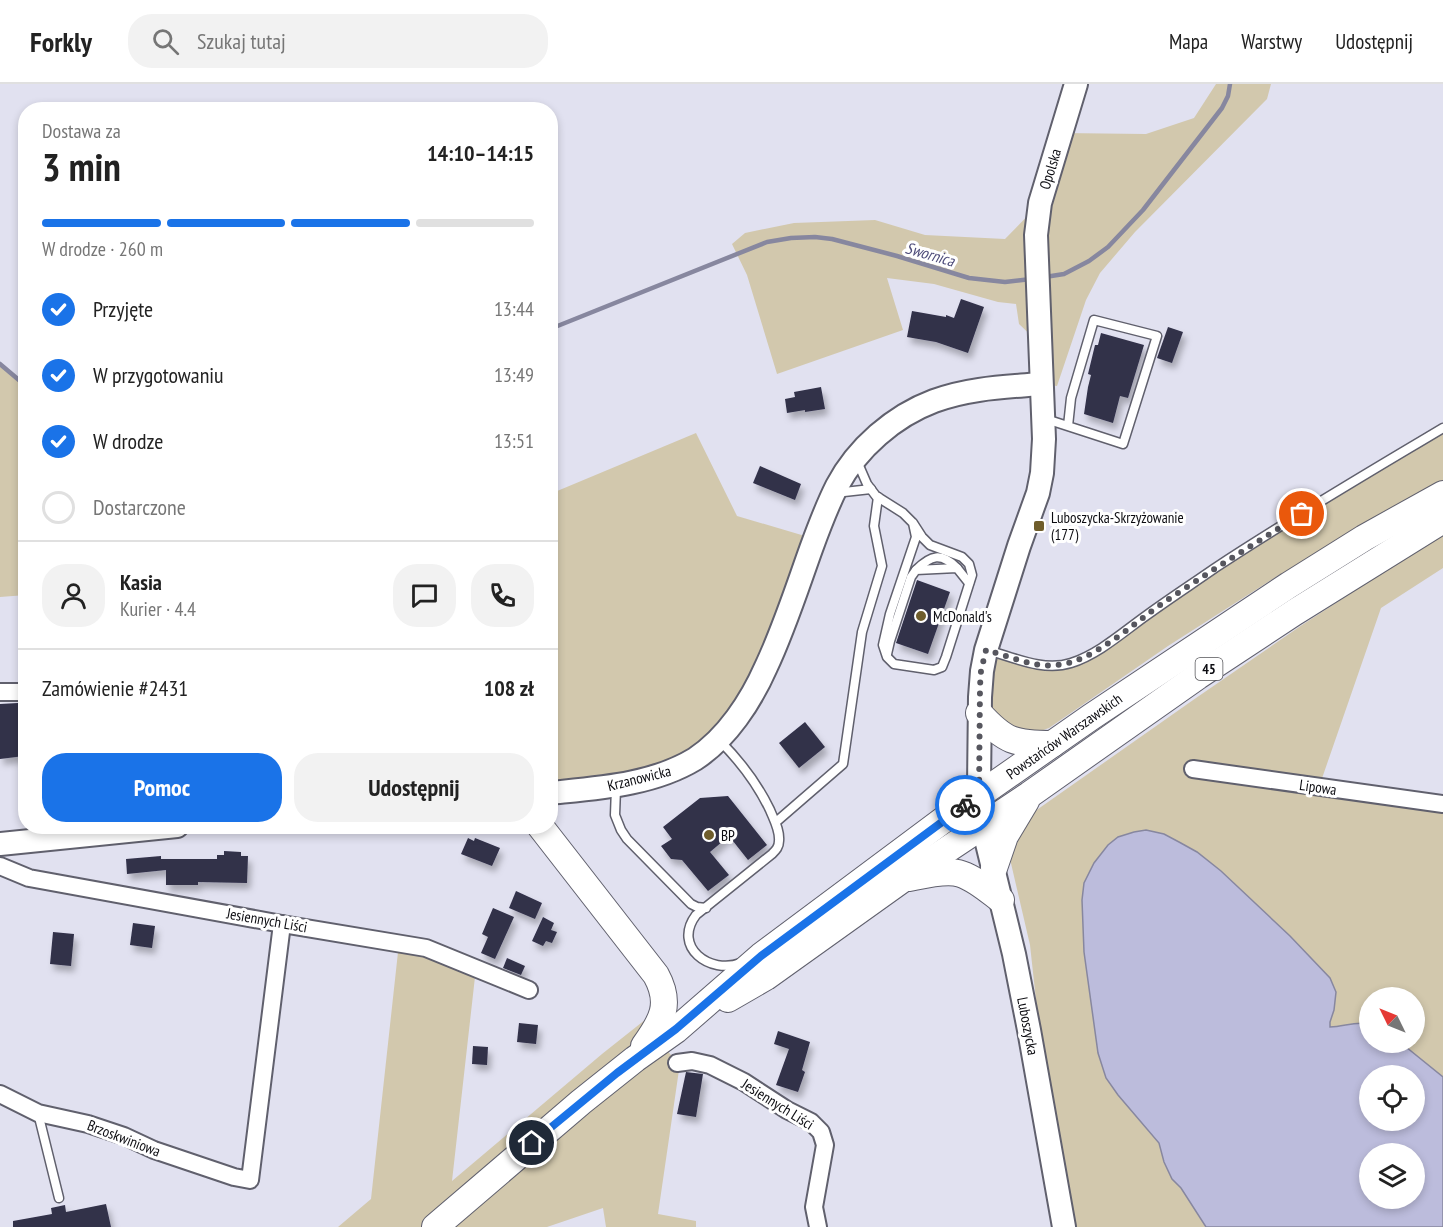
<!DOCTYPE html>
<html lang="pl">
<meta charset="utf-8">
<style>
:root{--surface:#fff;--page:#f2f2f2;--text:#222;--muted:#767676;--line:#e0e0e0;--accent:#1a73e8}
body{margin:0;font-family:"PT Sans Narrow",sans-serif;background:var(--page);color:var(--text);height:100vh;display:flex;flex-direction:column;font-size:22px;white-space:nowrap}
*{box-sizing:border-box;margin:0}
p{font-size:20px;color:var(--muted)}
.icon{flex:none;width:33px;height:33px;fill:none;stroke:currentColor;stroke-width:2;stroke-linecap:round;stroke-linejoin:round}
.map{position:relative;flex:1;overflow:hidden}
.side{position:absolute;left:18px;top:18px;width:540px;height:732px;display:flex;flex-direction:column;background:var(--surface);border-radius:24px;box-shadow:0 3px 9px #0003}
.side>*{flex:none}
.needle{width:39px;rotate:313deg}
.buttons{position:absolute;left:1359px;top:903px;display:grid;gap:12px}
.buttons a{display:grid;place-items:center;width:66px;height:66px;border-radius:50%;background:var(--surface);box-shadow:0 3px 9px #0003;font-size:30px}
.pin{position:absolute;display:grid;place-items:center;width:51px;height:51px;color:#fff;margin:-26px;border:3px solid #fff;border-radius:50%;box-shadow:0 2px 6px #0007}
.courier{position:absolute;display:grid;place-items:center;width:60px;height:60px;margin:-30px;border:4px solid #1a73e8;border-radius:50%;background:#fff;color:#222;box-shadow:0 2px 8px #0007}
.summary em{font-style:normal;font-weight:700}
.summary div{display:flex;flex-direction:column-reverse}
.summary{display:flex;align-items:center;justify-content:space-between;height:102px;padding:0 24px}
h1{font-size:39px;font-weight:700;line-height:45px}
.bar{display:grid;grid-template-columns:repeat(4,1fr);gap:9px 6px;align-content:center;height:72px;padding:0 24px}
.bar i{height:8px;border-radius:4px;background:var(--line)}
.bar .selected{background:var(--accent)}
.bar p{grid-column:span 4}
.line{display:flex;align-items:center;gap:15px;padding:0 24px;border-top:2px solid var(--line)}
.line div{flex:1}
.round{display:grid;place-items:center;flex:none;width:63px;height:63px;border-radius:24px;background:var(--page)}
ol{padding:0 24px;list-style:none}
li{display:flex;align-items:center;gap:18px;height:66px}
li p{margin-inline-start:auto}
li .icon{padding:6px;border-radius:50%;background:var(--accent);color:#fff;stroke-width:4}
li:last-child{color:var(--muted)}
li i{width:33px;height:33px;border:3px solid var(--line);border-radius:50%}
.button{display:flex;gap:12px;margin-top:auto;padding:12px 24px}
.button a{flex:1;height:69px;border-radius:24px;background:var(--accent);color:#fff;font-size:24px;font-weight:700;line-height:69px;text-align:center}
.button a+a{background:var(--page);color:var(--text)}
header{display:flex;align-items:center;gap:36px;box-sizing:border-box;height:84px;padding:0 30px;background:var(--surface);border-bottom:2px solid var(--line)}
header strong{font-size:28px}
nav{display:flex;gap:33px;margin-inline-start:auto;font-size:21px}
.search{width:420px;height:54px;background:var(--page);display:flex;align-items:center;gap:15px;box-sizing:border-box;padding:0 21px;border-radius:24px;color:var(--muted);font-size:22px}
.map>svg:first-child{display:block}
.green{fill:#d2c8ad}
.water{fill:#bcbcdc;stroke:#87879f;stroke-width:1.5;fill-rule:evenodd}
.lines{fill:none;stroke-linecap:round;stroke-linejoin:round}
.stream{stroke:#87879f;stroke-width:4.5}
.building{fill:#31304a;filter:url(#shadow)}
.lane-casing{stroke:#60606d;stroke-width:11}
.street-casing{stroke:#60606d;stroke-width:20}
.secondary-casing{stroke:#60606d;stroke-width:26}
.primary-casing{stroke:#60606d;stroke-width:28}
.lane{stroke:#fff;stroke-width:8}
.street{stroke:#fff;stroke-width:16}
.secondary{stroke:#fff;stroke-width:22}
.primary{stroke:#fff;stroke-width:26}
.done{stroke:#56565e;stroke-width:6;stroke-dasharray:0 10.8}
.route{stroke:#1a73e8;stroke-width:8}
.poi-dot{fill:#6f5d2b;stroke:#fff;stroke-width:2}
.labels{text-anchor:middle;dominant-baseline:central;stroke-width:6;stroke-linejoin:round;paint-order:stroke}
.shield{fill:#fff;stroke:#545458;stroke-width:1.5}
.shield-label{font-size:14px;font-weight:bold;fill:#0b0b10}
.street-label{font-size:15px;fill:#0b0b10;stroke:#fff}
.poi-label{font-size:15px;fill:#0b0b10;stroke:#fff;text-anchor:start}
.water-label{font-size:16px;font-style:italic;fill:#4e4c7a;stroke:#fff}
</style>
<header>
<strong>Forkly</strong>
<div class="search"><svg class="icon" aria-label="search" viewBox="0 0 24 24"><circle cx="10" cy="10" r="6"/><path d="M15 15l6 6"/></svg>Szukaj tutaj</div>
<nav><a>Mapa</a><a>Warstwy</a><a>Udostępnij</a></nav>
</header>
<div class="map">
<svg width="1443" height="1143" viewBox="0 0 1443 1143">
<defs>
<filter id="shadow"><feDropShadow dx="3.5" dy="6" stdDeviation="3" flood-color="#0004"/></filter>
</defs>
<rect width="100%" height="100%" fill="#e1e1f0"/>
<g class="green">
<polygon points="1216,0 1271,0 1267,15 1135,148 1100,189 1086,216 1057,302 1041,300 1040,260 1019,240 1016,220 998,218 934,200 887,194 903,246 777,290 747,191 732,160 745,149 794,139 875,136 925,151 1005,155 1040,119 1061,49 1146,50 1194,34"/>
<polygon points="0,280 25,302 26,511 0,513"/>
<polygon points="1443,344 1443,400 1279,491 1168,562 1049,644 1032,650 1018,648 989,625 992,574 1043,582 1087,571 1160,521"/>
<polygon points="696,349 737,432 815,455 771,574 696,674 551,709 550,410"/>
<path d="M1443 451V484L1381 524 1319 703 1443 720V993L1401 959 1414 958V914H1370L1369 940C1354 937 1344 943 1330 943V938L1334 926 1330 894 1290 852 1221 787 1197 768 1164 750 1145 746 1134 748 1118 753 1108 761 1118 1011 1159 1059 1164 1078 1172 1095 1181 1104 1206 1143H1076L1063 1081 1039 943 1030 861 1010 775 1021 737 1196 614 1302 541 1382 489Z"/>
<polygon points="399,859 476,884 452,1097 602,970 665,920 654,949 677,979 680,979 658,1130 696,1137 696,1143 606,1143 603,1124 547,1143 338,1143 371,1115"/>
</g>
<path class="water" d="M1146 746 1164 750 1179 758 1197 768 1221 787 1290 852 1330 894 1336 908 1334 926 1330 938V943C1344 943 1354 937 1369 940L1370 958 1401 959 1443 993V1143H1206L1181 1104 1172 1095 1164 1078 1159 1059 1118 1011 1106 994 1098 969 1084 868 1082 816 1084 799 1094 779 1108 761 1118 753 1134 748ZM1370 992H1414V1036H1370ZM1370 1070H1414V1114H1370Z"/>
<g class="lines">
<g class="stream">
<polyline points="1045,193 1064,190 1089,177 1108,163 1143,126 1222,24 1228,12 1230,0"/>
<polyline points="550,245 767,158 791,154 815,153 832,155 897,172 969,194 1005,198 1031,195"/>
<polyline points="0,280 26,302"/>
</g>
</g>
<g class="building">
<polygon points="961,215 984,223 968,269 936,258 907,253 912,227 946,233 946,231 954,234"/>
<polygon points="1168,243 1183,248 1172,279 1157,274"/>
<polygon points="1101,249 1144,261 1128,314 1120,312 1113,339 1084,330 1088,303 1091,291 1088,290 1095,261 1098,261"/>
<polygon points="821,303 825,325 805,328 805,326 787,329 785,315 795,313 794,308"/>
<polygon points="760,382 801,400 795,416 753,399"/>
<polygon points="917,496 950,508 928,570 896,559"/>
<polygon points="18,619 26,619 26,642 19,642 24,672 0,675 0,620"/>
<polygon points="805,638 825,663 799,684 779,659"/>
<polygon points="728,712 767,761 748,776 729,752 710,768 729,791 708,807 682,776 671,775 661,762 672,755 663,743 700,714"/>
<polygon points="468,754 474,757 475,754 500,764 492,782 461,770"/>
<polygon points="224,767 241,768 241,772 248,772 247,799 198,798 198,801 166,801 166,786 127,790 126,775 161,772 161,775 217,775 217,771 224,771"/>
<polygon points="516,807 542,819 535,835 509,824"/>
<polygon points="493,824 514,833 495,875 481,869 488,853 482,850"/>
<polygon points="543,833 554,839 551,846 557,848 552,859 546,857 543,862 532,857"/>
<polygon points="133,839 155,842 152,864 130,861"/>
<polygon points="53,848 74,850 71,882 50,880"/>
<polygon points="507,874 525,882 521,891 503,884"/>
<polygon points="519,939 538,941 536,960 517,958"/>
<polygon points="778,947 810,958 802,986 805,988 798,1008 776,1001 789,965 774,960"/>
<polygon points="473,962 488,963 487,981 472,980"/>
<polygon points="686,988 703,990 696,1033 677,1030"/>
<polygon points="106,1120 111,1143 13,1143 13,1137 52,1130 51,1124 65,1121 66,1128"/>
</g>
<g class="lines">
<defs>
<g id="lane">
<polyline points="1046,335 1123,360 1157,252 1094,236 1071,314 1068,342"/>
<polyline points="857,377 867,400 876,412 903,429 913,439 922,453 930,461 962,473 969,480 972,491 946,573 942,583 934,586 894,580 887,573 883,561 890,530 916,453 913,439"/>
<polyline points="835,409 871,405"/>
<path d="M916 486C931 471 941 468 957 484"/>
<path d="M987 566C1013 573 1043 588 1071 579 1099 570 1123 548 1147 531 1169 515 1192 500 1215 484 1289 435 1366 390 1443 344"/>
<polyline points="887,570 890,557 911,493 916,486 957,484 969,499"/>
<path d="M720 657C741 678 757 699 770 726 774 736 780 746 779 757 779 763 776 766 772 770L696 831C672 863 710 891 741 879"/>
<polyline points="616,704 615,731 621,746 627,755 691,820 697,823 706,824"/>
<polyline points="776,738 843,680 862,548 882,482 874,442 878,413"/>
<polyline points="38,1029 59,1114"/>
</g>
<g id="street">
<polyline points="0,608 26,608"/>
<polyline points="1193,685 1443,720"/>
<polyline points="0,782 29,794 282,840 426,864 529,906"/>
<polyline points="677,979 692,977 710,981 744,998 787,1026 811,1038 821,1048 825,1061 814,1123 818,1143"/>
<polyline points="0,1010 38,1029 88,1040 124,1052 154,1066 234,1093 250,1096 282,840"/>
</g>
<g id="secondary">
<path d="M550 709C599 704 652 701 695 675 727 654 751 617 766 583 784 545 797 504 811 465 819 443 827 422 837 402 857 364 894 332 934 317 969 304 1005 303 1041 300"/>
<polyline points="0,760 177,742"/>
<polyline points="1064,1143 1029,946 1014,870 983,743 979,702 980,613 982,587 986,566 1019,462 1038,409 1042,389 1044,355 1036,151 1040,119 1076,0"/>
</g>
<g id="primary">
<path d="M979 629C1005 658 1015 660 1052 660"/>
<path d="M540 742 656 891C672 920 662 937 644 962"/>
<polyline points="994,784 1005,752 1026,717"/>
<path d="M909 794C924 791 947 785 961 790 976 795 988 806 1001 816"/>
<polyline points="728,915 766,893 903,795 1029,711 1198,592 1295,528 1443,436"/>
<polyline points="435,1143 581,1018 635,975 676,946 761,872 942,737 1091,633 1289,501 1364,454 1443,410"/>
</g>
</defs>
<use href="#lane" class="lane-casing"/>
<use href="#street" class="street-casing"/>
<use href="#secondary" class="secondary-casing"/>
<use href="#primary" class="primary-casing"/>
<use href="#lane" class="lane"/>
<use href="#street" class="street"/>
<use href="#secondary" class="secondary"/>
<use href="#primary" class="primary"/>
</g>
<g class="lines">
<path class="done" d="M965 721 979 711 980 602 981 587 986 566C1009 572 1034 584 1057 581 1093 578 1134 539 1163 519 1209 488 1255 459 1302 430"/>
<polyline class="route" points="532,1059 617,989 676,945 761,872 965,721"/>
</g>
<g class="poi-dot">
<rect x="1033" y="436" width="12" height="12" rx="3"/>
<circle cx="921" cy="532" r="6"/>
<circle cx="709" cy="751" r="6"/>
</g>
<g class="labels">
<rect class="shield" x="1195.5" y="574" width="27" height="22" rx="4.5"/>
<g class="shield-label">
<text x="1209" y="585">45</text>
</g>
<g class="street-label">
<text transform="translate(1050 85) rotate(-73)">Opolska</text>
<text transform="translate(1064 652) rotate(-35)">Powstańców Warszawskich</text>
<text transform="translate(639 694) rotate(-14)">Krzanowicka</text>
<text transform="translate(1318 703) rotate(8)">Lipowa</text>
<text transform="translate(267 836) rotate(10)">Jesiennych Liści</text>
<text transform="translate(1028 942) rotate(79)">Luboszycka</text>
<text transform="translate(778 1020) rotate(32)">Jesiennych Liści</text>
<text transform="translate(124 1054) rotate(21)">Brzoskwiniowa</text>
</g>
<g class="poi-label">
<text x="1051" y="433">Luboszycka-Skrzyżowanie<tspan x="1051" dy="17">(177)</tspan></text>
<text x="933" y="532">McDonald's</text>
<text x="721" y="751">BP</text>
</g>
<g class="water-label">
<text transform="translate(930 170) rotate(16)">Swornica</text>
</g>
</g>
</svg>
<div class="buttons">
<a><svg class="needle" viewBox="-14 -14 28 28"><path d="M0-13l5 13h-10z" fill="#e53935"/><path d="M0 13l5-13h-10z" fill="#767676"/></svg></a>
<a><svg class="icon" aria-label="locate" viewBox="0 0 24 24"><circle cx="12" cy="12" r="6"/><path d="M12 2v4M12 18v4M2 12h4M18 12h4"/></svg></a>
<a><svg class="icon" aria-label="layers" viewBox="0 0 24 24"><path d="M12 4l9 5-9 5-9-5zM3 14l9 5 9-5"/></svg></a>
</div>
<div class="pin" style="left:1302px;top:430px;background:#ea580c"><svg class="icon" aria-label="bag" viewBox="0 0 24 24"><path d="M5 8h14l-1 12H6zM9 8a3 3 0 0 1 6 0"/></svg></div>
<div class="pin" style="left:532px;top:1059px;background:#1f2937"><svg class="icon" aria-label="home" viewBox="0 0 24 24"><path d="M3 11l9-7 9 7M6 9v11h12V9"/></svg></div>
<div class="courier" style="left:965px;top:721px"><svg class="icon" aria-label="bike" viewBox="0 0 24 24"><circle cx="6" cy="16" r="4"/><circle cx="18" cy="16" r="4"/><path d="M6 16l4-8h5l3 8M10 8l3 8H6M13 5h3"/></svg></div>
<section class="side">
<div class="summary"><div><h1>3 min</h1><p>Dostawa za</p></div><em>14:10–14:15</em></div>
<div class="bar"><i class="selected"></i><i class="selected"></i><i class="selected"></i><i></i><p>W drodze · 260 m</p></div>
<ol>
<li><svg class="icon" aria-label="check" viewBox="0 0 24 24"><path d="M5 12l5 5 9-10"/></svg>Przyjęte<p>13:44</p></li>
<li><svg class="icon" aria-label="check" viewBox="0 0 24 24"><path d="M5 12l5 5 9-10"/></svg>W przygotowaniu<p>13:49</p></li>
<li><svg class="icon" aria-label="check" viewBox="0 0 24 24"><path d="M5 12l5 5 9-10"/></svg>W drodze<p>13:51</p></li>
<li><i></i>Dostarczone</li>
</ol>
<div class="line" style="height:108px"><a class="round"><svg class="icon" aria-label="person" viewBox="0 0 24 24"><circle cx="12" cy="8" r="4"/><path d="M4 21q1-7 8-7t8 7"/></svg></a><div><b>Kasia</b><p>Kurier · 4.4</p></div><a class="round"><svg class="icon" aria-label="chat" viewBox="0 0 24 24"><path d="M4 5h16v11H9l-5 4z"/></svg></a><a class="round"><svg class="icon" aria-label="phone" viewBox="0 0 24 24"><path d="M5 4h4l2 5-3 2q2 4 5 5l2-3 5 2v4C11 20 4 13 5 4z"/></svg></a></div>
<div class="line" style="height:78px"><div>Zamówienie #2431</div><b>108 zł</b></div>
<div class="button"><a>Pomoc</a><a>Udostępnij</a></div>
</section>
</div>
